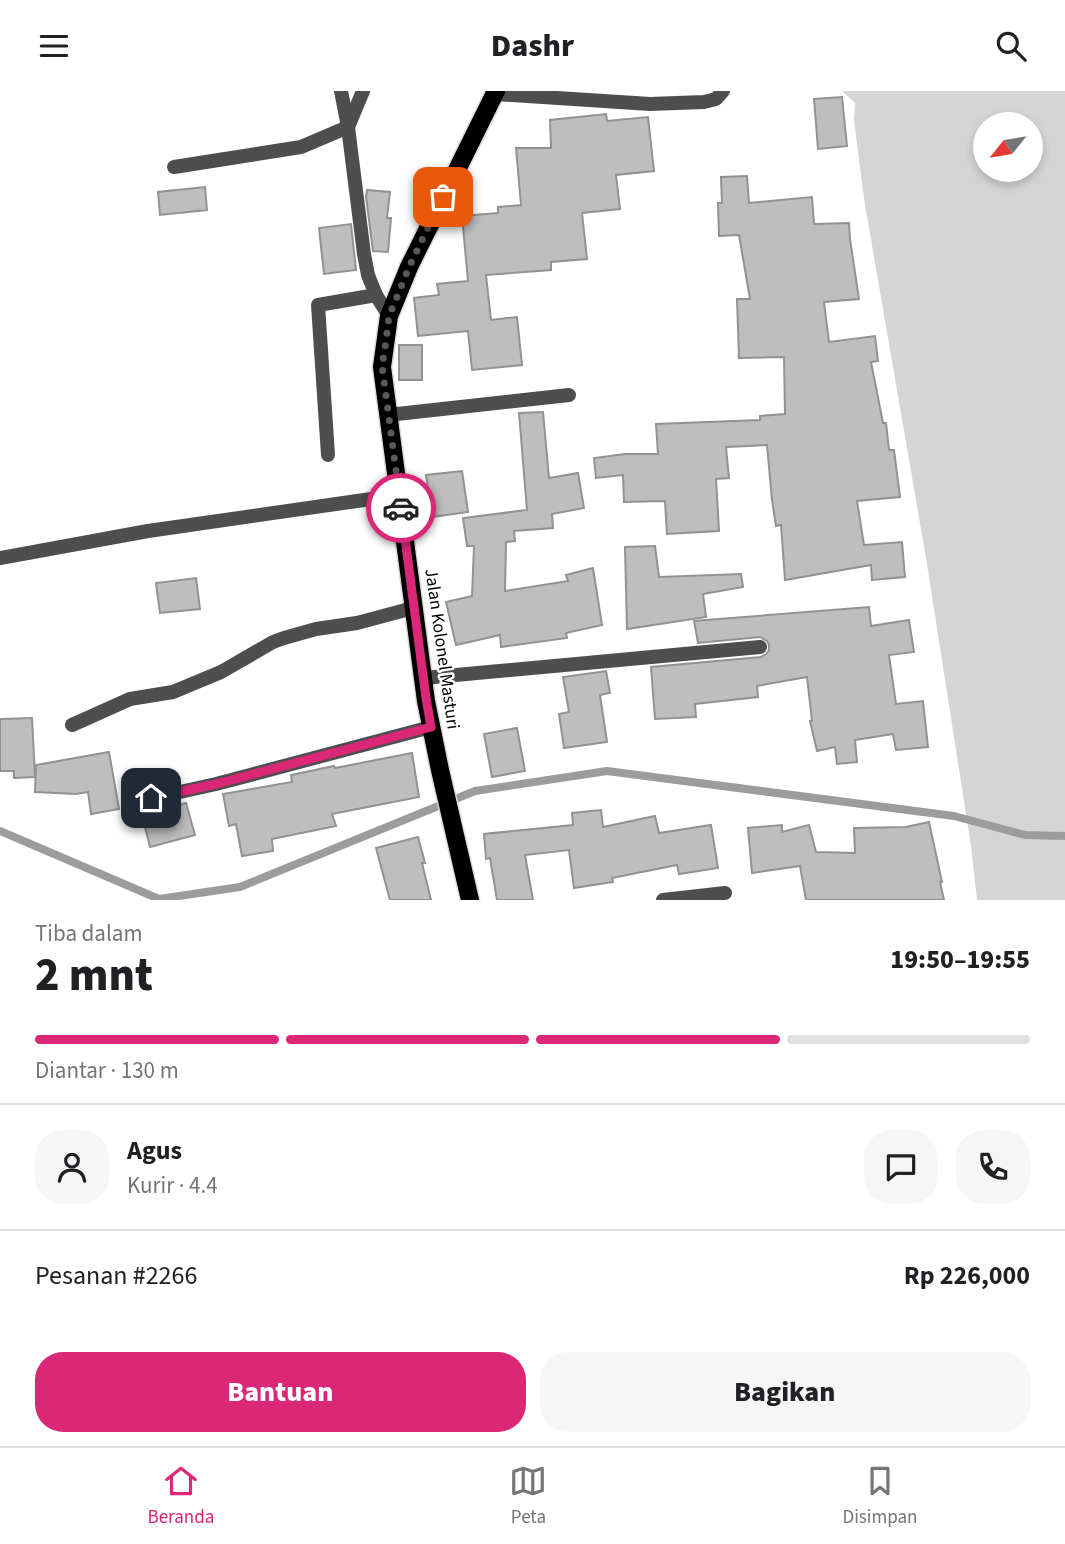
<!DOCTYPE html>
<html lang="id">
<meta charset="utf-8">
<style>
:root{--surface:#fff;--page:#f6f6f6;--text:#202124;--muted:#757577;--line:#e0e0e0;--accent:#db2777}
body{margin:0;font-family:"Source Sans 3",sans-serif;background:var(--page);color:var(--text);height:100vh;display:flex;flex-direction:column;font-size:26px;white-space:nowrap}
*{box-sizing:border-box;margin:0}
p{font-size:23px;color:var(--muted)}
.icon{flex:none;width:38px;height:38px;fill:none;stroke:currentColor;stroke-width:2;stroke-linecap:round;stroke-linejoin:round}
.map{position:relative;height:809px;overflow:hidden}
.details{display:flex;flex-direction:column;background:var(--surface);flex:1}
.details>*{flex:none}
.needle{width:46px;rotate:240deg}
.buttons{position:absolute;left:973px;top:21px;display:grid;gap:14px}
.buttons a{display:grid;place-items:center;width:70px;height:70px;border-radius:50%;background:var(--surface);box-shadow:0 4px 10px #0003;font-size:35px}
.pin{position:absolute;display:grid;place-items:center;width:60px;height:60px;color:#fff;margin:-30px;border-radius:14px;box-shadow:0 4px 10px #0006}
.courier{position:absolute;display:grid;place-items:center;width:70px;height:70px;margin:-35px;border:5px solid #db2777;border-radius:50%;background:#fff;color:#222;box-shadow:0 2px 9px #0007}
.overview em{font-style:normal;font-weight:800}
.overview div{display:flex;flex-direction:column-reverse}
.overview{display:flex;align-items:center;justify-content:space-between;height:119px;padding:0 35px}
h1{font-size:46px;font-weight:800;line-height:52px}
.bar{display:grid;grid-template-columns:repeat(4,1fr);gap:10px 7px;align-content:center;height:84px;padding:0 35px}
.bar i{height:9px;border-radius:5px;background:var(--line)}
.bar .on{background:var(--accent)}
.bar p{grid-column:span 4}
.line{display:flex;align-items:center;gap:18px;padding:0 35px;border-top:2px solid var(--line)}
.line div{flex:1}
.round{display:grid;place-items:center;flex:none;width:74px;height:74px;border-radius:28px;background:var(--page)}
.primary-button{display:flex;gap:14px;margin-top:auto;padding:14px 35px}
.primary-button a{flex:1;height:80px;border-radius:28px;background:var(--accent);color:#fff;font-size:28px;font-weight:800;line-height:80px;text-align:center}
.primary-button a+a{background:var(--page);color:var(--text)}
header{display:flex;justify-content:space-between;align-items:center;height:91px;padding:0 35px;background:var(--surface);font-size:32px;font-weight:800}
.menu{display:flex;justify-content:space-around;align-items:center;height:98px;border-top:2px solid var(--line);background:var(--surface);font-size:19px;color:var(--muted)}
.menu a{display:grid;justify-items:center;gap:4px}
.menu .on{color:var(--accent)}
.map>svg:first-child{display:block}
.green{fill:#d5d5d5;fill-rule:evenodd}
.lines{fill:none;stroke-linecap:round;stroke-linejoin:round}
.stream{stroke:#9c9c9c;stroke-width:8}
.building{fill:#bebebe;stroke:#929292;stroke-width:2}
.primary-casing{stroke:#dbdbdb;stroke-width:21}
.service{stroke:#4e4e4e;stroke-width:14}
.minor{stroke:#4e4e4e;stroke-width:14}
.primary{stroke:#000;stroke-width:18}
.done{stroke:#595959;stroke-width:7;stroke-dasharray:0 12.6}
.route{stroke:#db2777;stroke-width:9}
.labels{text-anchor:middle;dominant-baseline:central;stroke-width:5;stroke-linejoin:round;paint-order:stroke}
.street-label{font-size:18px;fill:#000;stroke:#fff}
</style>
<header><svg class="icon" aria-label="menu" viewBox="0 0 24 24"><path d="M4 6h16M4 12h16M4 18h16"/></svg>Dashr<svg class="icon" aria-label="search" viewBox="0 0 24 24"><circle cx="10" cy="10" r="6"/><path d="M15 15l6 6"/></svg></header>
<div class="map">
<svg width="1065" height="809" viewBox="0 0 1065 809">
<rect width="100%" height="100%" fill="#fff"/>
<path class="green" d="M842 0H1065V809H977L971 755 926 467 864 108 854 29 855 12ZM1031 33V79H985V33Z"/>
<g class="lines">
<polyline class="stream" points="0,740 159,808 240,796 475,700 607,680 954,725 1025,744 1065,745"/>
</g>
<g class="building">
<polygon points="842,6 847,55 818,58 814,8"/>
<polygon points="606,23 607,30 648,26 654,80 616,84 620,118 582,122 587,168 551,171 551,179 486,184 491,229 517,226 522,274 472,279 468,240 418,245 414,207 439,204 437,193 468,190 462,125 498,122 498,116 521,114 516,57 551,57 550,29"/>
<polygon points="747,85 749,112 812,106 814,133 849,132 850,148 859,208 824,211 829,251 875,245 878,270 871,271 883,332 886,332 889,359 894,359 900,406 857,410 864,454 902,451 905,486 872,489 871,474 785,489 781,434 776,435 772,409 767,354 726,356 729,387 716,388 719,440 667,443 665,410 624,411 623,384 596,387 594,367 625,363 658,363 656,333 760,329 760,325 785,323 784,266 739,267 737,208 750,208 739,144 719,145 718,112 722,112 721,86"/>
<polygon points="205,96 207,119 160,124 158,101"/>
<polygon points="367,99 390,101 387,127 391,127 388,161 373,160 366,106"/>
<polygon points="351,133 356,179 324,183 319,137"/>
<rect x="399" y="254" width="23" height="35"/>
<polygon points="543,321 549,387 578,382 584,417 552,423 553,437 514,440 515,450 506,451 505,500 568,490 566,484 593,477 602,534 566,542 567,547 501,556 500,544 456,554 446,511 472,505 474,455 467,455 463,427 527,419 519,322"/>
<polygon points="462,380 468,421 432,426 426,384"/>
<polygon points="655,455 659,486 741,483 743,496 703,503 706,526 627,538 625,456"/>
<polygon points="196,487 200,518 160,522 156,492"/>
<polygon points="869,516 871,535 909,529 914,561 889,564 896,613 923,610 928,656 896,659 893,643 855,649 857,671 837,673 835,656 817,660 810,630 812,630 807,586 757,595 758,606 695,613 696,626 655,628 651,576 761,566 766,563 769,559 769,554 767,550 760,546 698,552 694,530"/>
<polygon points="606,580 610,602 600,604 607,651 564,657 559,623 569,621 563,586"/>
<polygon points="32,627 35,686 14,687 14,680 0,680 0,628"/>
<polygon points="517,637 525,680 492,686 484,643"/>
<polygon points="109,661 119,718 91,723 88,701 76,703 35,701 36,674"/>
<polygon points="412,662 419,706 332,723 336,735 272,748 273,760 242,765 236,733 229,735 223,703 292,691 291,684 334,675 335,677"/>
<polygon points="186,712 195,744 150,756 142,724"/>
<polygon points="601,719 603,736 655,725 659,742 711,734 718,777 679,783 677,774 612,787 613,791 574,797 569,759 525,764 533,809 497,809 490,767 486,768 484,743 573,734 572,722"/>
<polygon points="929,731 942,791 940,791 944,809 806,809 800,775 752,782 748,737 782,734 782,741 809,734 816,761 855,762 854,737 906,736"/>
<polygon points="418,746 425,772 422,772 431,809 390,809 376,757"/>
</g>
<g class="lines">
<defs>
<polyline id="primary" points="470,809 440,679 426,610 382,276 389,225 409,176 496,0"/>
</defs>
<use href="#primary" class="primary-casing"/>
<g class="service">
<polyline points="341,0 348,36 364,163 368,184 376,204 389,225"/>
<polyline points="174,76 301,56 348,36 363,0"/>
<polyline points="328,364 318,214 376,204"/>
<polyline points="0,467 148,440 399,404"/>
</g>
<g class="minor">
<polyline points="495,3 650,13 704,11 716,8 723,0"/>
<polyline points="388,324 569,304"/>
<polyline points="423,587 760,556"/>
<polyline points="72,634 130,608 173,601 221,581 273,551 284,547 316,538 357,532 413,517"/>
<polyline points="130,712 216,693 431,636"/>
<polyline points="663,809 725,802"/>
</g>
<use href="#primary" class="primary"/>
</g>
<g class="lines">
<polyline class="done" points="401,417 382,275 386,250 389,225 399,201 409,176 443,106"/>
<polyline class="route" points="151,707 216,693 431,636 426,607 401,417"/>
</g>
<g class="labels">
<g class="street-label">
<text transform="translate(442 558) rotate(82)">Jalan Kolonel Masturi</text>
</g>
</g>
</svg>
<div class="buttons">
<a><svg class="needle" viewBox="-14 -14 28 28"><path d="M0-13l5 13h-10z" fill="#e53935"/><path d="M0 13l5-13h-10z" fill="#757577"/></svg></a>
</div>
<div class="pin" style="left:443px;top:106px;background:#ea580c"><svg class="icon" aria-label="bag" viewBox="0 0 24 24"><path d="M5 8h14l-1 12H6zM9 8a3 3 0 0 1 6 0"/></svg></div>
<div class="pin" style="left:151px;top:707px;background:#1f2937"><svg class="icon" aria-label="home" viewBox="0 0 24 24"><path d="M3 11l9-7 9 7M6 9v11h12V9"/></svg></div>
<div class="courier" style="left:401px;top:417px"><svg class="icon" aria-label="car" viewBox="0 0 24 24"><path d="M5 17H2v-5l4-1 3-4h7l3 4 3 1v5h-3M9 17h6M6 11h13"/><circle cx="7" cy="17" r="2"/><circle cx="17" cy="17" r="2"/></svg></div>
</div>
<section class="details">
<div class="overview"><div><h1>2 mnt</h1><p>Tiba dalam</p></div><em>19:50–19:55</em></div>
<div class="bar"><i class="on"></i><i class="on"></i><i class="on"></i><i></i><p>Diantar · 130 m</p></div>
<div class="line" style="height:126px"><a class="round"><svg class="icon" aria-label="person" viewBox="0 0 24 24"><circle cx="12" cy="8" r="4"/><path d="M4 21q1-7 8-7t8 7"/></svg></a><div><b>Agus</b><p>Kurir · 4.4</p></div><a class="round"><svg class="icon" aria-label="chat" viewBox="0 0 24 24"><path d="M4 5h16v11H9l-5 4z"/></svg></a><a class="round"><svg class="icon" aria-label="phone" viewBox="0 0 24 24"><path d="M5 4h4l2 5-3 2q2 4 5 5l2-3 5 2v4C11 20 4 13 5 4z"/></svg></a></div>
<div class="line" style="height:91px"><div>Pesanan #2266</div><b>Rp 226,000</b></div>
<div class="primary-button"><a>Bantuan</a><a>Bagikan</a></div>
</section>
<nav class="menu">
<a class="on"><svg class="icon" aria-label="home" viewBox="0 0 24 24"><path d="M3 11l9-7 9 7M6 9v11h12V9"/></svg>Beranda</a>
<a><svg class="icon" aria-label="map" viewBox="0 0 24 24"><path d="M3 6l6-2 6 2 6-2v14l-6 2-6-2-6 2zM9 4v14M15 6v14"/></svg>Peta</a>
<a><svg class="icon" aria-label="saved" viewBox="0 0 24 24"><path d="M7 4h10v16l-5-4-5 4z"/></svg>Disimpan</a>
</nav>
